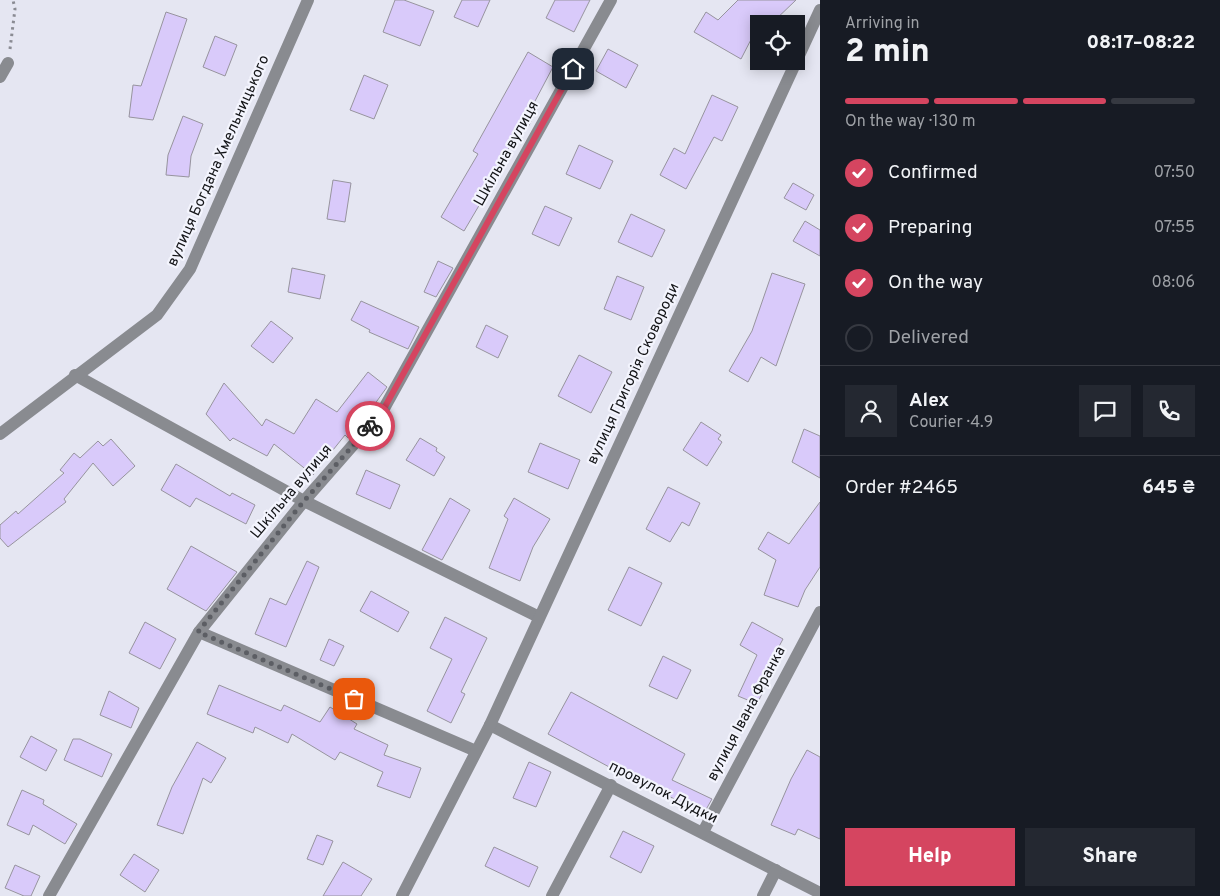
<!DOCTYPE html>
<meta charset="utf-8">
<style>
:root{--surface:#171b24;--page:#242831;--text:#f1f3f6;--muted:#9ea1a6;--line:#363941;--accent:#d54560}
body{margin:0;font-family:Overpass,sans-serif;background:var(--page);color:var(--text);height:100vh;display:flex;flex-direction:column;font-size:19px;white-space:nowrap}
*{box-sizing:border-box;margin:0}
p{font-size:16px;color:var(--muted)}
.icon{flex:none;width:28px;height:28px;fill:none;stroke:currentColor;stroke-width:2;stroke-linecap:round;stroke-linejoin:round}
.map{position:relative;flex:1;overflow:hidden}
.sheet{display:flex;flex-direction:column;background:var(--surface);width:400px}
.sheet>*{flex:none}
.buttons{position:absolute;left:750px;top:15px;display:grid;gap:10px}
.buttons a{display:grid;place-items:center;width:55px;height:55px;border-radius:0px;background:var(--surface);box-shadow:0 2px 12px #0003;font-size:25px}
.pin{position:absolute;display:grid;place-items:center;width:42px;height:42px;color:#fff;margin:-21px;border-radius:10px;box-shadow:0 2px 8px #0006}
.courier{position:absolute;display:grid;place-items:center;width:50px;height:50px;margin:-25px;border:4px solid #d54560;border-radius:50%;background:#fff;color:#222;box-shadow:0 1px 6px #0007}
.head em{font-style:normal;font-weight:800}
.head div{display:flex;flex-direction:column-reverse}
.head{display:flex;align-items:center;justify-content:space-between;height:85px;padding:0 25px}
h1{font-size:32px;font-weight:800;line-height:38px}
.bar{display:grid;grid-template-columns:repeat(4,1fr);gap:8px 5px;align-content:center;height:60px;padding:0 25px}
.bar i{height:6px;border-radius:4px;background:var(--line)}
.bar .current{background:var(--accent)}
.bar p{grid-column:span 4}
.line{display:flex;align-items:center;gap:12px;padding:0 25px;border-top:1px solid var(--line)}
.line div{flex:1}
.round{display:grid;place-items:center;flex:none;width:52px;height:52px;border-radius:0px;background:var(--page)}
ol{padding:0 25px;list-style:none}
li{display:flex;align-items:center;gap:15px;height:55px}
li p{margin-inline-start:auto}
li .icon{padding:5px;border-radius:50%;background:var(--accent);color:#fff;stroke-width:4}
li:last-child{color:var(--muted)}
li i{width:28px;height:28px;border:2px solid var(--line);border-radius:50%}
.button{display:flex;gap:10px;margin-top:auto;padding:10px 25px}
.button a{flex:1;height:58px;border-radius:0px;background:var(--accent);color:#fff;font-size:20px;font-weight:800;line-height:58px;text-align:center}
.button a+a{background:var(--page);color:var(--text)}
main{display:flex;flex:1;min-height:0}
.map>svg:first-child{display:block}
.building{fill:#d9cafa;stroke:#97949e}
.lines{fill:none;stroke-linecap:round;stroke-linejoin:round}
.path{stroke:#8a8b93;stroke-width:3;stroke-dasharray:2.5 4;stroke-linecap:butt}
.minor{stroke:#898b90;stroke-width:12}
.tertiary{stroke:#898b90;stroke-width:12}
.done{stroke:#5c5e64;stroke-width:5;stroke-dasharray:0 9}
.route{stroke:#d54560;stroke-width:6}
.labels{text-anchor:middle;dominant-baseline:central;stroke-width:4.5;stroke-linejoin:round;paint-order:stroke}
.street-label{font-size:15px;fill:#131417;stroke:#f3f4fd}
</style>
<main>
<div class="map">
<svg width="820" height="896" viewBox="0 0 820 896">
<rect width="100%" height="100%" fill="#e5e6f2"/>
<g class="building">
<polygon points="395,0 404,0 434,11 420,46 383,32"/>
<polygon points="462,0 490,0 478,27 454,17"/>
<polygon points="555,0 590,0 574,32 546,18"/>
<polygon points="738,0 796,0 771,24 759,24 741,59 694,32 706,12 718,20"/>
<polygon points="166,12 187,19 153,120 129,117 133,85 141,86"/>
<polygon points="215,36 237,45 225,76 203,67"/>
<polygon points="608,49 638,65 626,88 596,71"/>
<polygon points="528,52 553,67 534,103 539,106 528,127 522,124 485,191 487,192 464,231 441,217 478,154 473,151"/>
<polygon points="364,75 388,85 374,119 350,110"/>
<polygon points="712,95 738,107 722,141 714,137 686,189 660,175 674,148 685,154"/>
<polygon points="183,116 203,124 191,156 189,177 166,175 168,155"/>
<polygon points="579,145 613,161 600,189 566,174"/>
<polygon points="333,180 351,183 345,222 327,219"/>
<polygon points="793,183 814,195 806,210 784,198"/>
<polygon points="545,206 572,218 559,246 532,234"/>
<polygon points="631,214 665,230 652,257 618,242"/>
<polygon points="805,221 820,230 820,256 793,241"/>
<polygon points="438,261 453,268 436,297 424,292"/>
<polygon points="292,268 325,275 320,299 288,292"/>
<polygon points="772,273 805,284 776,366 761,357 748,382 729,371 752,331"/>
<polygon points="617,276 644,287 631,320 604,309"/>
<polygon points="361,301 419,327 408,349 369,332 370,330 351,320"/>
<polygon points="271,321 293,338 273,363 251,346"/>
<polygon points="486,325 508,336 498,358 476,347"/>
<polygon points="579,355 612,372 591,413 558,396"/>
<polygon points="368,372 387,387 359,426 348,438 345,435 313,475 274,444 267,456 233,438 230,441 206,414 224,383 262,426 266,419 294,434 316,399 337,412"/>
<polygon points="701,422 721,435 718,439 722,442 707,466 683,450"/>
<polygon points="804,429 820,436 820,478 792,462"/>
<polygon points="420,438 437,448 436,451 445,457 434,476 406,460"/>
<polygon points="111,439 135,466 113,486 93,463 64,499 66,502 8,547 0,538 0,525 16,511 18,514 64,473 60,470 74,453 80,458 98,441 103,446"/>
<polygon points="540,443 580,460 568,489 528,472"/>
<polygon points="176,464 230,496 232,493 255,505 246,524 196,498 190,507 161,490"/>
<polygon points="366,470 400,485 390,509 356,494"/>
<polygon points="668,487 700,503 689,526 682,522 670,542 646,529"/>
<polygon points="450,498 470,510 442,560 422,550"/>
<polygon points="514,498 550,519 533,547 520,581 489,568 508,519 504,516"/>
<polygon points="820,502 820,567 805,590 798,607 764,595 776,560 758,549 768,532 789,544"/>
<polygon points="191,546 237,572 206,611 167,589"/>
<polygon points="307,561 319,567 286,647 255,634 270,598 286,605"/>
<polygon points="629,567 662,583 641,626 608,610"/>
<polygon points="371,591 409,612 398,632 360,611"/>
<polygon points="445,617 487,638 461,692 465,694 451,723 427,711 452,659 430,648"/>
<polygon points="145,622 176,639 160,669 129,653"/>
<polygon points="752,622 783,639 761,680 767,683 758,702 752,699 750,701 738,696 757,655 740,645"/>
<polygon points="329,639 344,646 334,666 320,660"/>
<polygon points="663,656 691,670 677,699 649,686"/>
<polygon points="219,685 281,711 284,705 320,722 330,707 357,724 354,729 388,745 384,755 421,768 410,798 377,786 383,772 340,752 335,760 292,734 288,743 255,727 253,733 207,714"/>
<polygon points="109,691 139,708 131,728 100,715"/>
<polygon points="571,692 685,754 672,780 712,799 704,813 664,794 663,796 548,734"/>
<polygon points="31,736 57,750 46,771 20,757"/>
<polygon points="73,739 80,739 112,754 102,777 64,760"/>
<polygon points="197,742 226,758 211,783 203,778 183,834 157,825 172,787"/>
<polygon points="807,750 820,757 820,839 798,829 795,835 771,825 791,779"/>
<polygon points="529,762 551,772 536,807 513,798"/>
<polygon points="22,790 44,800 43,804 77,824 65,844 33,825 29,835 7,825"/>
<polygon points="623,831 654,846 641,873 610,857"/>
<polygon points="317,835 333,841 323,865 307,859"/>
<polygon points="494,847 538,867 529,887 485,866"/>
<polygon points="134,854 159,870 145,892 120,875"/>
<polygon points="343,862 372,879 361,896 323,896"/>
<polygon points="15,865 40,876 31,896 24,896 5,888"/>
</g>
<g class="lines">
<polyline class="path" points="10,49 15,9 13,0"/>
<g class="minor">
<polyline points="0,77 8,63"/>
<polyline points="75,375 304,501 539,617"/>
<polyline points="199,632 476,751"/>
<polyline points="490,725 820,893"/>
<polyline points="703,832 820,612"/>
<polyline points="49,896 199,632 304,501 382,412 611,0"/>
<polyline points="552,896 611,785"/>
<polyline points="763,896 776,870"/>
</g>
<g class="tertiary">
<polyline points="0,434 157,315 190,269 308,0"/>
<polyline points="402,896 490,725 820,10"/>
</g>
</g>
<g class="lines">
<polyline class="done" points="354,699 198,632 304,501 370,426"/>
<polyline class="route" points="370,426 382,412 573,69"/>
</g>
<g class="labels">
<g class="street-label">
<text transform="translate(507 154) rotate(-61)">Шкільна вулиця</text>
<text transform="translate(219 161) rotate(-66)">вулиця Богдана Хмельницького</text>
<text transform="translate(634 374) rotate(-65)">вулиця Григорія Сковороди</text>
<text transform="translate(292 492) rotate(-50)">Шкільна вулиця</text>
<text transform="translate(747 714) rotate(-62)">вулиця Івана Франка</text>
<text transform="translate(663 793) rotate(27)">провулок Дудки</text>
</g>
</g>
</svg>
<div class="buttons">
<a><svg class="icon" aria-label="locate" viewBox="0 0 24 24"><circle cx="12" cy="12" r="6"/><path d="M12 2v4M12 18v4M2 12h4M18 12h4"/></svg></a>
</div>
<div class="pin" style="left:354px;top:699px;background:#ea580c"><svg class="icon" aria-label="bag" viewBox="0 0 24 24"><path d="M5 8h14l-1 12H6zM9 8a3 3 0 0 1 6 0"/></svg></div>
<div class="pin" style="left:573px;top:69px;background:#1f2937"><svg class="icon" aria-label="home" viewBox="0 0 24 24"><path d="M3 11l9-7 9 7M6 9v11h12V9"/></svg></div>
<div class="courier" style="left:370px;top:426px"><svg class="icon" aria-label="bike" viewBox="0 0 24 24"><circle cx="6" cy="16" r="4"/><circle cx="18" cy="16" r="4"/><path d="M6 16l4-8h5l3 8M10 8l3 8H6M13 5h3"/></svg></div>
</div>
<section class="sheet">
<div class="head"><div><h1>2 min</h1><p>Arriving in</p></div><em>08:17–08:22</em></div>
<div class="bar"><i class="current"></i><i class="current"></i><i class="current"></i><i></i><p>On the way · 130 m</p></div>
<ol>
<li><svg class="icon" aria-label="check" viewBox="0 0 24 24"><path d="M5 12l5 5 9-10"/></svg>Confirmed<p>07:50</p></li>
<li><svg class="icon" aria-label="check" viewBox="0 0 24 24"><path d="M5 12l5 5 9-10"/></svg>Preparing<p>07:55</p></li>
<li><svg class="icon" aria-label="check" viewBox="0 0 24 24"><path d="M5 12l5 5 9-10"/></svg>On the way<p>08:06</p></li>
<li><i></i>Delivered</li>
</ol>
<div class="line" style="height:90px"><a class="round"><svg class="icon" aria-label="person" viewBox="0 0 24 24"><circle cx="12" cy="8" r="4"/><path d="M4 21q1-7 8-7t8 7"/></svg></a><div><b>Alex</b><p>Courier · 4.9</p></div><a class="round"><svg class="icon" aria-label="chat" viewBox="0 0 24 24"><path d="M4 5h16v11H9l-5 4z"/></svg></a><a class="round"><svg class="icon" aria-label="phone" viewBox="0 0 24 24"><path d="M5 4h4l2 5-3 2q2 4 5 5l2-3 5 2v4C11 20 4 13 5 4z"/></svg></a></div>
<div class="line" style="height:65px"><div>Order #2465</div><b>645 ₴</b></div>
<div class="button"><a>Help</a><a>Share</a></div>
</section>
</main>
